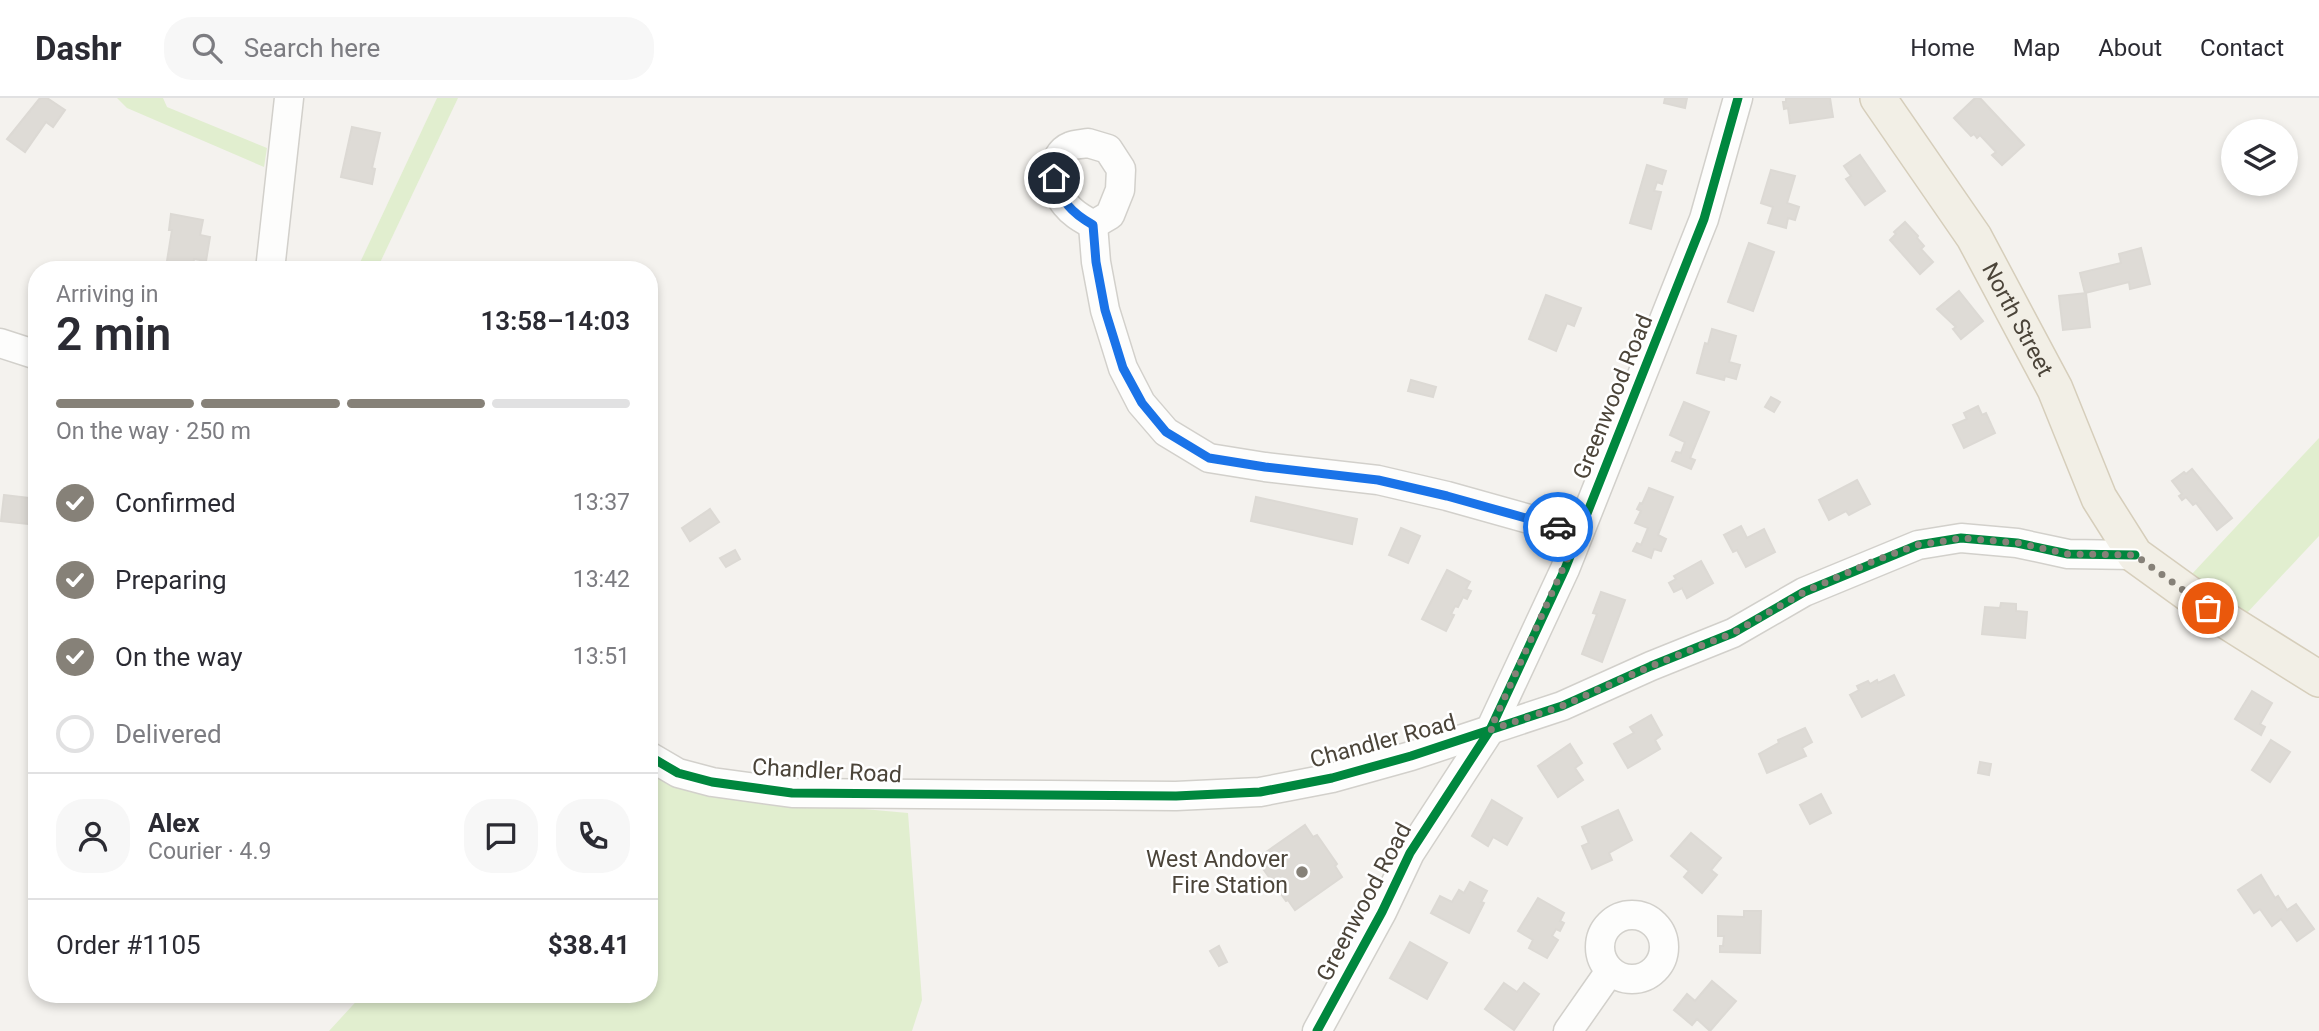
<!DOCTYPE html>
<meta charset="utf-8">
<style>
:root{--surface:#fff;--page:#f7f7f7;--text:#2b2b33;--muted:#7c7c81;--line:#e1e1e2;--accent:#868178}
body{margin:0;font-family:Roboto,sans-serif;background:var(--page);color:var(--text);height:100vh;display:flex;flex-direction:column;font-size:26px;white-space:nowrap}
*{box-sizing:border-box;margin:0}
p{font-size:23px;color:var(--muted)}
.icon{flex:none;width:38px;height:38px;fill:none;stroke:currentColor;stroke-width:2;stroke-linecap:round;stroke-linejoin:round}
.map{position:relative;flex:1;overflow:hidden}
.side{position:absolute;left:28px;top:163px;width:630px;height:742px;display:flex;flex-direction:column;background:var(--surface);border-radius:28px;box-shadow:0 4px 10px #0003}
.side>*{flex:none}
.buttons{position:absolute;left:2221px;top:21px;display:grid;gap:14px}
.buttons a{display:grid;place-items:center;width:77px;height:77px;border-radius:50%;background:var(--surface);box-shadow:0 4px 10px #0003;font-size:35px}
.pin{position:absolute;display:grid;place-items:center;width:60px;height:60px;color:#fff;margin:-30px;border:4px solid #fff;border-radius:50%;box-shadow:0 2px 7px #0007}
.courier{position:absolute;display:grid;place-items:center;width:70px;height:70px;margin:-35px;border:5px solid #1a73e8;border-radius:50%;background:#fff;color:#222;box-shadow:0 2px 9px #0007}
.head em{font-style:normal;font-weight:600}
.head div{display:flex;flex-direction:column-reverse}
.head{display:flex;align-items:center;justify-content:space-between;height:119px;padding:0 28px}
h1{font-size:46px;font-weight:600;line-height:52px}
.bar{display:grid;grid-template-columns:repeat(4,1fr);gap:10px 7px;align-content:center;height:84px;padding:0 28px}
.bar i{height:9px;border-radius:5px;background:var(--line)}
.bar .active{background:var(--accent)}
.bar p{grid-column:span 4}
.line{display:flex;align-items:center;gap:18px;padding:0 28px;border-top:2px solid var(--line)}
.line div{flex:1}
.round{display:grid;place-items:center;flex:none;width:74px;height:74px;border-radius:28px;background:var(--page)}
ol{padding:0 28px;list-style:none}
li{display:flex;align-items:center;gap:21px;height:77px}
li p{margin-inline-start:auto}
li .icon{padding:7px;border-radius:50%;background:var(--accent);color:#fff;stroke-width:4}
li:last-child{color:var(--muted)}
li i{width:38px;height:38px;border:4px solid var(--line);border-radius:50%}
header{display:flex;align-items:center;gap:42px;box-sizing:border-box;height:98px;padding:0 35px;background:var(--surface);border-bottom:2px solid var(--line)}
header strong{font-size:33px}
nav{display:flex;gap:38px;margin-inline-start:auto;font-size:24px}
.search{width:490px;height:63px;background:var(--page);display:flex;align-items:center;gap:18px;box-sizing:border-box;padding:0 24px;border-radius:28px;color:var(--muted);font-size:26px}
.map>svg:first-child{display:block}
.green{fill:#e1eecf}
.building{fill:#dedbd6;stroke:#dcd9d4;stroke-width:2}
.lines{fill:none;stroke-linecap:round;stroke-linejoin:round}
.minor-casing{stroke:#d2d0cb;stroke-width:31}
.major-casing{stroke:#d6cebb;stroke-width:38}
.minor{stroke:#fdfdfc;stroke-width:28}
.major{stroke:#f2efe6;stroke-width:35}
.cycleway-casing{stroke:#fff;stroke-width:13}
.cycleway{stroke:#00873e;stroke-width:9}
.done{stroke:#868178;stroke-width:7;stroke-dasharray:0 12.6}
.route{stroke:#1a73e8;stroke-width:9}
.poi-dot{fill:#868178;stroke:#fff;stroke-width:2.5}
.labels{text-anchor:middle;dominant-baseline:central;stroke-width:5;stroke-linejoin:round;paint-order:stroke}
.street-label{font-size:23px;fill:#4b4439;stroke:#fff}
.poi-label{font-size:23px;fill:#4b4439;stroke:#fff;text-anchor:end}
</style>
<header>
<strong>Dashr</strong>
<div class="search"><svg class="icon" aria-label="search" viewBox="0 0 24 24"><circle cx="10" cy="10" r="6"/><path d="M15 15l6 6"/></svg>Search here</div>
<nav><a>Home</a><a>Map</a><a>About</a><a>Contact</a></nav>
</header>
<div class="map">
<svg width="2319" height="933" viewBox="0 0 2319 933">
<rect width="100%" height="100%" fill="#f4f2ee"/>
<g class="green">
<polygon points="117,0 163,0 167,9 267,50 264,69 127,10"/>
<polygon points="437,0 458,0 377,171 357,171"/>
<polygon points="2319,340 2319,438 2246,516 2191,477"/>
<polygon points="649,661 755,701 908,715 922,902 912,933 329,933 363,896 649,896"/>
</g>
<g class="building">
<polygon points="40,0 47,0 65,12 53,29 46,24 25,54 7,41"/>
<polygon points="1665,0 1687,0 1685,10 1664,5"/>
<polygon points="1786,0 1830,0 1833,19 1790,25 1788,10 1784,11 1783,4 1786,4"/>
<polygon points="1975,0 1980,0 2024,47 2002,67 1992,57 1996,54 1980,37 1977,40 1974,36 1971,38 1954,20"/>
<polygon points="352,29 380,35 372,70 375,71 372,86 341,79"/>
<polygon points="1860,57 1885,93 1865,107 1846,81 1851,78 1844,68"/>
<polygon points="1647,67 1666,73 1662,86 1657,84 1654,93 1661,94 1651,131 1630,125"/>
<polygon points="1771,72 1795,78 1787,105 1799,109 1795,122 1788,120 1786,130 1768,125 1773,109 1761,105"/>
<polygon points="171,116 203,122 200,137 210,139 206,163 194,161 193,172 166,169 172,132 169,132"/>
<polygon points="1905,124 1918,138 1917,140 1924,148 1921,151 1933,164 1920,176 1890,142 1896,136 1894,134"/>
<polygon points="1749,145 1774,154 1753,213 1728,204"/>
<polygon points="2141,150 2150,186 2130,191 2129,184 2085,195 2080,175 2121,165 2119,156"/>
<polygon points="1959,193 1983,223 1961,241 1953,231 1956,229 1937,211"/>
<polygon points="2086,195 2090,229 2063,232 2059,198"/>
<polygon points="1546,197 1581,210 1574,228 1567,225 1556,253 1529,241"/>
<polygon points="1712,231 1736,238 1729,264 1740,267 1736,281 1725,278 1724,282 1697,275 1705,245 1708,246"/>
<polygon points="1411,282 1436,289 1433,299 1408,293"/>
<polygon points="1771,299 1780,304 1774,314 1765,309"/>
<polygon points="1684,304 1709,314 1690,360 1695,362 1691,371 1672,363 1676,354 1681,355 1685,344 1670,337"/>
<polygon points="1978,308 1982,317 1986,315 1995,335 1964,350 1953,327 1967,321 1964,315"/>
<polygon points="2192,371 2232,420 2217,432 2196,405 2193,407 2186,399 2182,402 2179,398 2182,396 2172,383 2184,374 2186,376"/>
<polygon points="1857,382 1870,406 1849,417 1846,413 1829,422 1819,402"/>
<polygon points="1649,390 1673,399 1658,437 1666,441 1661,453 1654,451 1651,460 1633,453 1637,445 1641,447 1648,430 1635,425 1641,413 1637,411 1640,405 1642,406"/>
<polygon points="4,397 37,401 37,427 1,423"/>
<polygon points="1256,399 1357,421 1352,446 1251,423"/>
<polygon points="710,411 719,424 690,443 682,430"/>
<polygon points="1741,428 1747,440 1764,431 1775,454 1746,469 1737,452 1733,454 1724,437"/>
<polygon points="1401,430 1420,438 1408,465 1389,457"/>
<polygon points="735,452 740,461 726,469 720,460"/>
<polygon points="1701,463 1713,485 1687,500 1682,490 1674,494 1669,485 1676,481 1674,478"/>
<polygon points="1447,472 1470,484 1466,491 1471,493 1467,501 1463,499 1458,509 1455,508 1451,516 1454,517 1446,533 1422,521"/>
<polygon points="1601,494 1625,502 1602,564 1582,556 1597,516 1593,515"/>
<polygon points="2001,505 2016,506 2016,513 2027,514 2025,540 1982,536 1985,509 2000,510"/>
<polygon points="1894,577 1904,597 1862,619 1850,597 1859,592 1857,588 1868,583 1870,586 1877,582 1878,585"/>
<polygon points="2252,593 2272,605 2260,626 2265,629 2261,637 2235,621"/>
<polygon points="1651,617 1662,637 1655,642 1660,651 1628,670 1614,646 1634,635 1630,629"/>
<polygon points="1805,630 1812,644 1802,650 1806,658 1767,675 1759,656 1779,645 1778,642"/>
<polygon points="2271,642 2290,654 2270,684 2252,672"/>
<polygon points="1570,646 1582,665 1575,670 1583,682 1558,699 1538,668"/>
<polygon points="1980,664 1991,666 1989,677 1978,675"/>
<polygon points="1821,696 1831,715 1810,726 1800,707"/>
<polygon points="1492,702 1522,720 1507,747 1493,739 1488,748 1472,738"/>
<polygon points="1618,712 1632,742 1609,755 1612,762 1592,771 1582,748 1589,745 1582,729"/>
<polygon points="1305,727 1313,739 1317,737 1337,766 1335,768 1342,779 1295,812 1288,802 1286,803 1256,761"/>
<polygon points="1691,735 1721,760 1711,772 1717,777 1702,795 1684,779 1689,773 1671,758"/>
<polygon points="2261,777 2275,800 2278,798 2287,812 2296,806 2314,831 2297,843 2281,821 2272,828 2260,811 2254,815 2238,792"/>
<polygon points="1470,784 1487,793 1481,804 1484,805 1469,835 1431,815 1440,798 1452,804 1459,792 1464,795"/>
<polygon points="1538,800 1564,815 1560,823 1564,825 1560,833 1556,831 1552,838 1558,842 1547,860 1529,850 1533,842 1518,833"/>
<polygon points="1744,813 1761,813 1760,855 1720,854 1720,848 1723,848 1724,838 1718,838 1718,818 1744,819"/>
<polygon points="1410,844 1447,865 1427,901 1390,880"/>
<polygon points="1219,848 1227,864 1219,868 1210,853"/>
<polygon points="1712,883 1736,903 1710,933 1697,921 1692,927 1674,912 1687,896 1695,903"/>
<polygon points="1504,885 1517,894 1524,885 1539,896 1514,932 1485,911"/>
</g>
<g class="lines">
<defs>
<g id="minor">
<path d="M1088 45 1108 51 1121 71 1120 92 1110 117 1093 127C1083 121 1073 116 1066 107 1053 91 1048 57 1071 48 1075 46 1083 46 1088 45Z"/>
<polyline points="1093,127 1096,164 1105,212 1123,270 1141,305 1166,334 1209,360 1265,369 1378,382 1447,398 1579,435"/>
<polyline points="270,172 289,0"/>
<polyline points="0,245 37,257"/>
<polyline points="649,658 678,675 712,684 792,695 1176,698 1260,694 1332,680 1411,658 1562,608 1651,568 1733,535 1804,494 1918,447 1961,440 2017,445 2068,456 2135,457"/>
<circle cx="1632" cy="849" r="32"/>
<polyline points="1317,933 1382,814 1410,755 1490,632 1565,471 1704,121 1738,0"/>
<polyline points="1568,933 1610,873"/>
</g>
<g id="major">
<path id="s1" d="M1878 0 1974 139 2055 291 2099 400 2135 457 2225 522 2319 581"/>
</g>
</defs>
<use href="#minor" class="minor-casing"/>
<use href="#major" class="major-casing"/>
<use href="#minor" class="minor"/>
<use href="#major" class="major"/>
<defs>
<g id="cycleway">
<polyline points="649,658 678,675 712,684 792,695 1176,698 1260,694 1332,680 1411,658 1562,608 1651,568 1733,535 1804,494 1918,447 1961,440 2017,445 2068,456 2135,457"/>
<polyline points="1317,933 1382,814 1410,755 1490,632 1565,471 1704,121 1738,0"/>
</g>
</defs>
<use href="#cycleway" class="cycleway-casing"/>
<use href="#cycleway" class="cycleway"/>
</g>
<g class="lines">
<polyline class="done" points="1558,429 1579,435 1490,632 1562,608 1651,568 1733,535 1804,494 1874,463 1917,447 1939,444 1961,440 2018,445 2068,456 2135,457 2208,510"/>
<path class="route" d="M1054 80C1064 105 1069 113 1093 127L1096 164 1105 212 1123 270 1142 305 1166 334 1209 360 1265 369 1378 382 1447 398 1558 429"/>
</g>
<circle class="poi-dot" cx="1302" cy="774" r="7"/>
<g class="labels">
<g class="street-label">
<text stroke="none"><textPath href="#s1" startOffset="262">North Street</textPath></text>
<text transform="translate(1613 299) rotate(-68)">Greenwood Road</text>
<text transform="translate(1383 643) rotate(-15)">Chandler Road</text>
<text transform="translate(827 673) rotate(3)">Chandler Road</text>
<text transform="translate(1364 804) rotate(-62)">Greenwood Road</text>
</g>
<g class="poi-label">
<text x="1288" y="761">West Andover<tspan x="1288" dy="26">Fire Station</tspan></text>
</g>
</g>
</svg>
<div class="buttons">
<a><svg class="icon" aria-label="layers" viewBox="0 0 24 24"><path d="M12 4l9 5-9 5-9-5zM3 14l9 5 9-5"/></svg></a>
</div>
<div class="pin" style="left:2208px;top:510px;background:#ea580c"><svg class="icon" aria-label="bag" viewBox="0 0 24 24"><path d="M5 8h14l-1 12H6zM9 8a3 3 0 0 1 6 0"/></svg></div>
<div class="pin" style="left:1054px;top:80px;background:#1f2937"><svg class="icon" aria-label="home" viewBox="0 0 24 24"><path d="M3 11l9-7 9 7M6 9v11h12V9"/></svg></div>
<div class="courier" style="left:1558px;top:429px"><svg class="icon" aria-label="car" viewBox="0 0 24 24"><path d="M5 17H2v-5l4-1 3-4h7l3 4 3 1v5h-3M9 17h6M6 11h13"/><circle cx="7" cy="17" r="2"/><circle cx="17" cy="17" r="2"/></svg></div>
<section class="side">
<div class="head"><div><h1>2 min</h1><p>Arriving in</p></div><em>13:58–14:03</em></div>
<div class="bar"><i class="active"></i><i class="active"></i><i class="active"></i><i></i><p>On the way · 250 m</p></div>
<ol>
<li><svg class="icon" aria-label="check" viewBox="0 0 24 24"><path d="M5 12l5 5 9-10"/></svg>Confirmed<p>13:37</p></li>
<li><svg class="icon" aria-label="check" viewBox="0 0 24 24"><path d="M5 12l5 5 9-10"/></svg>Preparing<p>13:42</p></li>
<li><svg class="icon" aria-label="check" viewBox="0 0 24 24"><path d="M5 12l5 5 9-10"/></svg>On the way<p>13:51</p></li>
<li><i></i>Delivered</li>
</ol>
<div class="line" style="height:126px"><a class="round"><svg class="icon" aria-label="person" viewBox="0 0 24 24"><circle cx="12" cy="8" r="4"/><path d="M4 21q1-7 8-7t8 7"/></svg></a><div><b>Alex</b><p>Courier · 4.9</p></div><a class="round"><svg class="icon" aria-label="chat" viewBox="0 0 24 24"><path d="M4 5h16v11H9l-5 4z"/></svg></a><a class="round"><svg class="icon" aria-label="phone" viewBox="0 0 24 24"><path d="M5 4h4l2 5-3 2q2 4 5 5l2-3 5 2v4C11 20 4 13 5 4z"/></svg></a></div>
<div class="line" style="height:91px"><div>Order #1105</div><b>$38.41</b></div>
</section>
</div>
